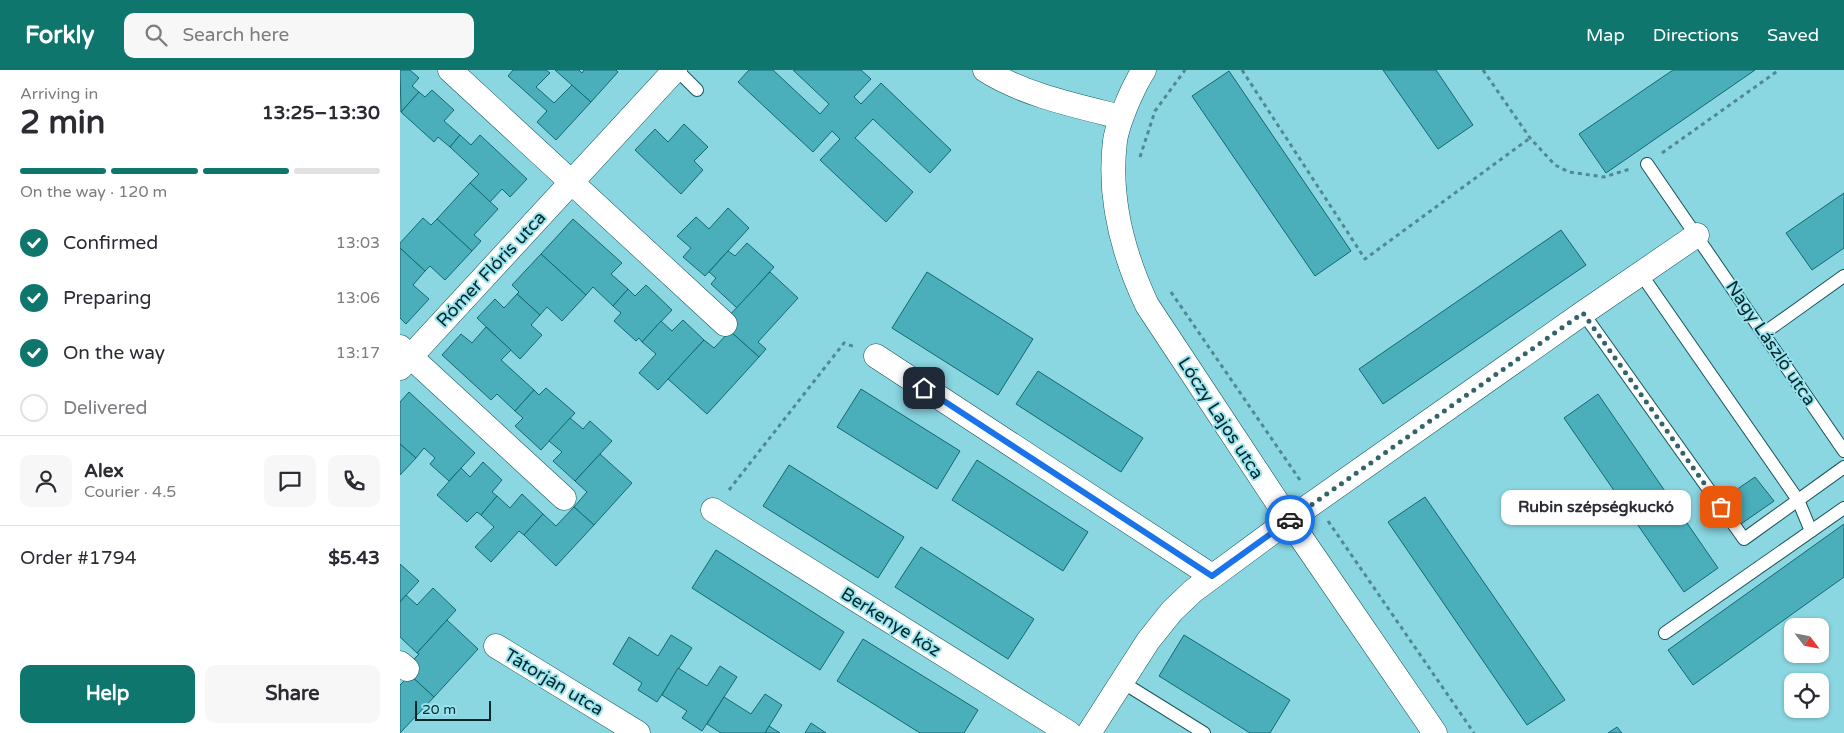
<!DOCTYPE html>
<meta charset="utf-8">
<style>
:root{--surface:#fff;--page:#f7f7f7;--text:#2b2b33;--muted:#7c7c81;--line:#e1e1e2;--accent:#0f766e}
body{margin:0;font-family:"Varela Round",sans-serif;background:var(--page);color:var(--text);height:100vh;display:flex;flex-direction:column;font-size:19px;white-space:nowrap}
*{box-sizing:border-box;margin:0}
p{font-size:16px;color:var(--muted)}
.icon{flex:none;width:28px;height:28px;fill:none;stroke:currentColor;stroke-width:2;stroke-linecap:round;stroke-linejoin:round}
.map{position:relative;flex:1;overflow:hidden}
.side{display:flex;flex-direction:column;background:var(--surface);width:400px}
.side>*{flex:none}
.needle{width:32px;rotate:122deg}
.tools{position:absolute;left:1384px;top:548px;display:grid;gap:10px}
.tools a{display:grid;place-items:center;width:45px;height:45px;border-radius:10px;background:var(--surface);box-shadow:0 1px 4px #0004;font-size:25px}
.scale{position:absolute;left:15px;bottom:12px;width:76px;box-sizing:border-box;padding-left:5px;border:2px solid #05272b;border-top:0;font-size:14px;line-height:18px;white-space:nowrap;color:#05272b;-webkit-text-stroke:4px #97e4ee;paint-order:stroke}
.pin{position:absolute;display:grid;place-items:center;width:42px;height:42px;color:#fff;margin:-21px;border-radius:10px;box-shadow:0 2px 8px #0006}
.courier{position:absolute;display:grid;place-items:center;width:50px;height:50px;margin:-25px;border:4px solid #1a73e8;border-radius:50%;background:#fff;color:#222;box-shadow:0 1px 6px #0007}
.bubble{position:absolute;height:35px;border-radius:10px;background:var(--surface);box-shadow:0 1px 4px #0004;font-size:16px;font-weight:800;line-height:35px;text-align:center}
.overview em{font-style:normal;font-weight:800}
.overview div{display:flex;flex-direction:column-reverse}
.overview{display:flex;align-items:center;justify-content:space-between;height:85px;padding:0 20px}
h1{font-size:32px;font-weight:800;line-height:38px}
.bar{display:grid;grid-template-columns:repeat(4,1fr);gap:8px 5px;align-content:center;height:60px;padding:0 20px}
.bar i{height:6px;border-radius:4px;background:var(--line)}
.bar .selected{background:var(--accent)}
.bar p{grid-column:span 4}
.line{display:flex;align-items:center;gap:12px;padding:0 20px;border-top:1px solid var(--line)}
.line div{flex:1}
.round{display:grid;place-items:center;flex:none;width:52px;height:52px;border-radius:10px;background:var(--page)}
ol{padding:0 20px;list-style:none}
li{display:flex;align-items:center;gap:15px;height:55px}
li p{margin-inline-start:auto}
li .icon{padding:5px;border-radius:50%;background:var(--accent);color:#fff;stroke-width:4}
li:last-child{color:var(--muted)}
li i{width:28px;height:28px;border:2px solid var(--line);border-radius:50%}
.cta{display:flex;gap:10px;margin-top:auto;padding:10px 20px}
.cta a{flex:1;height:58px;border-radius:10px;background:var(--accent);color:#fff;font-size:20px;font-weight:800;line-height:58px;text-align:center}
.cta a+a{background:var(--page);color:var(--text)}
header{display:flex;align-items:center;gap:30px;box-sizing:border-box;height:70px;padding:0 25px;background:var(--accent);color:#fff}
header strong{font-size:24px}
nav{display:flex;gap:28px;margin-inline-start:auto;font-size:18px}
.search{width:350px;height:45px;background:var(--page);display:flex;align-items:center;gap:12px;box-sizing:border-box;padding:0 18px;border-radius:10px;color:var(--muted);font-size:19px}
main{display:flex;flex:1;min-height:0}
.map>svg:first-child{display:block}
.building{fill:#4aaebb;stroke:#136973}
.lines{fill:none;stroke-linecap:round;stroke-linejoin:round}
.lane-casing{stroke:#18555c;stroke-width:14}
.street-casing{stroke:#18555c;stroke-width:25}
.path{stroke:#508991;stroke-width:3;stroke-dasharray:4 4;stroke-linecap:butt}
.lane{stroke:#fff;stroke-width:12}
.street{stroke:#fff;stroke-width:24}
.done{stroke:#34646b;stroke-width:5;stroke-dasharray:0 9}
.route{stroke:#1a73e8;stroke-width:6}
.labels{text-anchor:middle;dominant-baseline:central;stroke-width:4;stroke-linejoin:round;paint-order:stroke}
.street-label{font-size:18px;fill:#05272b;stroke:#97e4ee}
</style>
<header>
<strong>Forkly</strong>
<div class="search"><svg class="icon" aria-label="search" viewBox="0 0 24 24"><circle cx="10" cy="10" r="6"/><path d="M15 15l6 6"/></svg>Search here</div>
<nav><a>Map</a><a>Directions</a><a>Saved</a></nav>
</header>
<main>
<section class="side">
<div class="overview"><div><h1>2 min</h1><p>Arriving in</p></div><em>13:25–13:30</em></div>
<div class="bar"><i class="selected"></i><i class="selected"></i><i class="selected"></i><i></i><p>On the way · 120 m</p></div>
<ol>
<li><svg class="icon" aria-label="check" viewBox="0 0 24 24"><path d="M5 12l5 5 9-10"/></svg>Confirmed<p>13:03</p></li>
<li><svg class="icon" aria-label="check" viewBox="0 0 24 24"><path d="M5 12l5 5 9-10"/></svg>Preparing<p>13:06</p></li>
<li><svg class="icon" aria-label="check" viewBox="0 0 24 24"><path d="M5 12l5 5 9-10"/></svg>On the way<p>13:17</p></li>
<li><i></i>Delivered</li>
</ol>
<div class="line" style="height:90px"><a class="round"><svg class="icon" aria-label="person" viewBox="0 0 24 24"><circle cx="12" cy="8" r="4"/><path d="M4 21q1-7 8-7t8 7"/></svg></a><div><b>Alex</b><p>Courier · 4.5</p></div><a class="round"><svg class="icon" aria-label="chat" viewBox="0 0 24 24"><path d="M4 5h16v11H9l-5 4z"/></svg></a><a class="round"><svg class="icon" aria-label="phone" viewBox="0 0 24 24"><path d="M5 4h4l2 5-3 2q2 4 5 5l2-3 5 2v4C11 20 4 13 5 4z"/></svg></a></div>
<div class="line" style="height:65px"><div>Order #1794</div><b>$5.43</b></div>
<div class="cta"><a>Help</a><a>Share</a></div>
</section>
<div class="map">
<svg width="1444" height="663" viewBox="0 0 1444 663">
<rect width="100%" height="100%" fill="#8ad6e1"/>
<g class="building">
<polygon points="0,0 10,0 19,8 12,16 19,22 1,42"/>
<polygon points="113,0 146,0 150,3 136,17 154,33 172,15 191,32 156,70 137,52 147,41 108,6"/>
<polygon points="155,0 179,0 182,3 184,0 216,0 218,2 191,32"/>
<polygon points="349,0 373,0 420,44 429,34 393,0 461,0 471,9 454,27 461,34 481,13 551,80 530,103 473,49 455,68 513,122 486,152 420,90 440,69 432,61 413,82 338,12"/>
<polygon points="983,0 1036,0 1073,55 1038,79"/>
<polygon points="1273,0 1355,0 1206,103 1179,64"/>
<polygon points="829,1 951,181 915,206 792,26"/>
<polygon points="32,20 54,40 44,51 60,65 50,77 38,67 34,72 1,42 19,22 25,27"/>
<polygon points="284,54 308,77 294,91 303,100 281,124 235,80 255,59 268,72"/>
<polygon points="60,65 71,75 80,65 127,109 110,127 102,119 90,132 70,113 79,104 50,77"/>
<polygon points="70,113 98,139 74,165 81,171 72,181 37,149"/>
<polygon points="1444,123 1444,178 1412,200 1386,163"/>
<polygon points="328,138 349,158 305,206 283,187 291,178 277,166 296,147 309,159"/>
<polygon points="23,148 31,155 37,149 72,181 45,210 30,196 25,201 0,178 0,173"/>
<polygon points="173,149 222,193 211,204 228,219 213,236 193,217 186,225 141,184"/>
<polygon points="1161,160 1186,195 983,334 959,299"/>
<polygon points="347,173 374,197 337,238 311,214 316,208 309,202 328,181 335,186"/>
<polygon points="0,178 25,201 13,215 29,229 6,254 0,248"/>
<polygon points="141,184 186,225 162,251 147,237 140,245 117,224 119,222 112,215"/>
<polygon points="370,202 398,228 358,272 366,279 359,287 330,261 327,248"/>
<polygon points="527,202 633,269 598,325 492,258"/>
<polygon points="246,215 272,240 242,272 239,268 236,271 214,251 221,243 213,236 228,219 235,226"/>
<polygon points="117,224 140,245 131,255 142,265 120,289 77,248 95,229 104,238"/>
<polygon points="283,250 304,270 258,320 239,303 256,284 242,272 261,251 272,261"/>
<polygon points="86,257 111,280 101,290 134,320 115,341 97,324 91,330 42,285 61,264 72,273"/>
<polygon points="330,261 359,287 307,344 268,309 304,270 314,278"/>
<polygon points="638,301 743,368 721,402 616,334"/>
<polygon points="146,318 175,343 141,380 115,356 123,348 115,341 134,320 139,325"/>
<polygon points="461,319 560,381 537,419 437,357"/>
<polygon points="9,322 75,383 49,411 30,394 35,388 24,378 16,388 0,374 0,332"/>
<polygon points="1198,324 1318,498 1284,522 1164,348"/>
<polygon points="170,348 183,359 190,351 212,371 175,411 153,391 162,382 149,371"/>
<polygon points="0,374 16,388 0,405"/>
<polygon points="200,384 232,413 194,455 174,437 187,422 175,411"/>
<polygon points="577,390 688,462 663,501 552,430"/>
<polygon points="83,392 102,410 92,422 97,426 81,445 77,442 67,452 37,425 61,398 70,407"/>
<polygon points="389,395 504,467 478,508 363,436"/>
<polygon points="1355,407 1374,431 1338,456 1320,431"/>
<polygon points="122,424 143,444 124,465 119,461 91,492 75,477 94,457 81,445 97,426 110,438"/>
<polygon points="1025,427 1165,630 1127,655 988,452"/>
<polygon points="174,437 194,455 156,496 124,465 143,444 156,456"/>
<polygon points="1444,454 1444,507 1293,615 1268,580"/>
<polygon points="521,477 634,549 608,589 495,517"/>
<polygon points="316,480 444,562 420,600 292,518"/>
<polygon points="0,494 19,511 0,532"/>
<polygon points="33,518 56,540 17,583 0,567 0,532 6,525 17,535"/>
<polygon points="47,550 78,579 34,627 10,605 9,594 19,584 17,583"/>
<polygon points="271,565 292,578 257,632 238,620 242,613 213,594 229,567 258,586"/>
<polygon points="784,565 890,630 870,663 850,663 759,606"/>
<polygon points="463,569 578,640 564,663 520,663 437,611"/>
<polygon points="320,596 337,607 302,661 282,648 287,641 262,625 278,598 307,616"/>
<polygon points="10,605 34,627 0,663 0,615"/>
<polygon points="365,624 382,635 365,663 321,663 307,654 324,627 351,644"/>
<polygon points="411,653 426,663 405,663"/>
<polygon points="369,656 380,663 365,663"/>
<polygon points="1217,657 1222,663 1208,663"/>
</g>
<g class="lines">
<defs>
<g id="lane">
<polyline points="277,0 297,20"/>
<polyline points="1247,94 1444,381"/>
<polyline points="1241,204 1398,430 1411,461"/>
<polyline points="1183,243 1344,469 1444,397"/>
<polyline points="1364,263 1444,206"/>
<polyline points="1265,563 1444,438"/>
<polyline points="722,612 804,663"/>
</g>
<g id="street">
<polyline points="50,0 325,254"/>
<path d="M585 0C624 25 677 36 721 47"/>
<path d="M744 0C737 10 733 20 728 31 723 43 717 57 715 71 708 128 723 184 747 235L889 450 1035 663"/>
<polyline points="0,277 164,428"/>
<polyline points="476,286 812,506"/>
<polyline points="0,298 275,0"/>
<polyline points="313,440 669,663"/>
<polyline points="96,576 238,663"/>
<polyline points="0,593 7,599"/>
<polyline points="689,663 748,571 772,541 793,521 889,450 1183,243 1297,165"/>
</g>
</defs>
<use href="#lane" class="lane-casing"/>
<use href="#street" class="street-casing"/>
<g class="path">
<polyline points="842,0 965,189 1130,68"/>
<polyline points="1083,0 1130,68 1155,95 1169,102 1204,107 1230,99"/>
<polyline points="1262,83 1379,0"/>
<polyline points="740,87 755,41 785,0"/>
<polyline points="771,222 902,413"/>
<polyline points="329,420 444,273 455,277"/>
<polyline points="928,451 1074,663"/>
</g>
<use href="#lane" class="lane"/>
<use href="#street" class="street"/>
</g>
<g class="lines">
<polyline class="done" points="890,450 1183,243 1321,437"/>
<polyline class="route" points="524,318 812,506 890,450"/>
</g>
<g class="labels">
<g class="street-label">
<text transform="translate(91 199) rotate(-47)">Rómer Flóris utca</text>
<text transform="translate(1371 273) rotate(56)">Nagy László utca</text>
<text transform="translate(821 348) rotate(57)">Lóczy Lajos utca</text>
<text transform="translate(491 552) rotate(32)">Berkenye köz</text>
<text transform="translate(154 612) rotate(31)">Tátorján utca</text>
</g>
</g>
</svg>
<div class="tools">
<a><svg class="needle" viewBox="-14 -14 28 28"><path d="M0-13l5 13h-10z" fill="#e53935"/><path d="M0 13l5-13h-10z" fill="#7c7c81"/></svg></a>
<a><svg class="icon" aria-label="locate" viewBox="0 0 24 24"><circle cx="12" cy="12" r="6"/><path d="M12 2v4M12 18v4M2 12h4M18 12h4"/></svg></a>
</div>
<div class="scale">20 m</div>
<div class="pin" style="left:1321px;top:437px;background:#ea580c"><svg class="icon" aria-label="bag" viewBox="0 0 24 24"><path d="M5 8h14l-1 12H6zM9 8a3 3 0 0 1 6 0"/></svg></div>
<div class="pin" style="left:524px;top:318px;background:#1f2937"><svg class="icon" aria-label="home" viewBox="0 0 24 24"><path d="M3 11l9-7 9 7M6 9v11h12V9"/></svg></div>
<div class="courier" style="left:890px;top:450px"><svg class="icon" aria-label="car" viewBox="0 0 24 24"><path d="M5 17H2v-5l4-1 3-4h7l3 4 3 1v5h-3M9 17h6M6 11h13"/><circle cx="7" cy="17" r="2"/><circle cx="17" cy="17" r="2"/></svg></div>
<div class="bubble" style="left:1101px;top:420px;width:190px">Rubin szépségkuckó</div>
</div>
</main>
